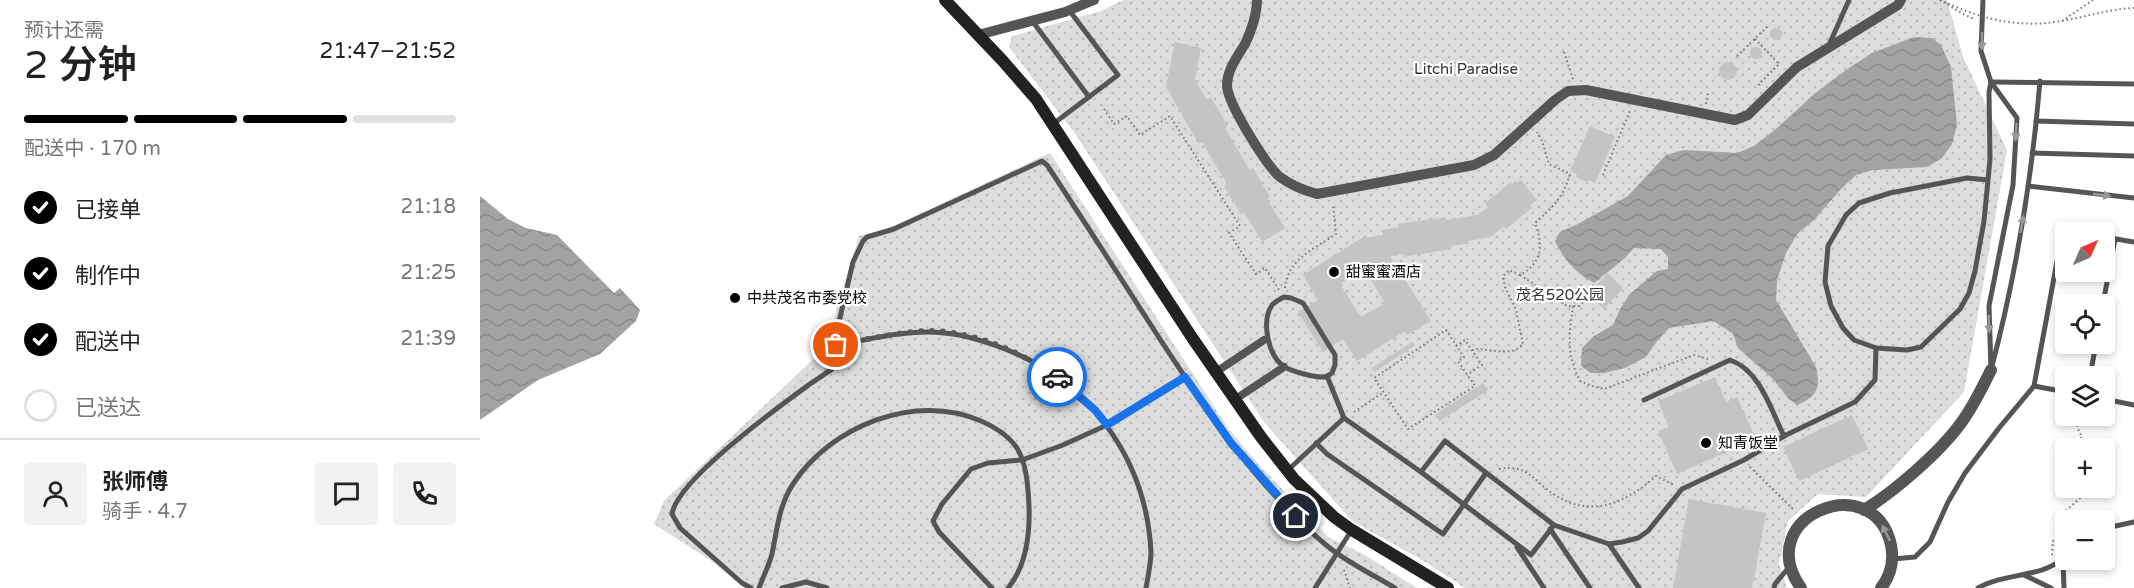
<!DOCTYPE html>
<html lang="zh">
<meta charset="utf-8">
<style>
:root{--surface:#fff;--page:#f2f2f2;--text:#222;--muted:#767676;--line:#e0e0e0;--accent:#000}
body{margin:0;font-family:"Varela Round","Noto Sans SC",sans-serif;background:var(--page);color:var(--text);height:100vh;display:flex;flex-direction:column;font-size:22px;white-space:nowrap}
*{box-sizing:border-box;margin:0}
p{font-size:20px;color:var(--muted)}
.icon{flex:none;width:33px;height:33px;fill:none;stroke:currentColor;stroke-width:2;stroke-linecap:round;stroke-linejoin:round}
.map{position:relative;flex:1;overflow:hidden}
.side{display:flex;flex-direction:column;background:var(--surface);width:480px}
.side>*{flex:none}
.needle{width:39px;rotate:45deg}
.tools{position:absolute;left:1575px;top:222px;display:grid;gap:12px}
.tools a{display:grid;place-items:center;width:60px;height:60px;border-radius:6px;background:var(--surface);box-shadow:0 3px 9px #0003;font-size:30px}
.pin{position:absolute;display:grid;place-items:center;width:51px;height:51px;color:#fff;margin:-26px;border:3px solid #fff;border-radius:50%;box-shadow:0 2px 6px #0007}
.courier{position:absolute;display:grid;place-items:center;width:60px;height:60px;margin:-30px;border:4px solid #1a73e8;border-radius:50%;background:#fff;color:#222;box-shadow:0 2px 8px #0007}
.summary em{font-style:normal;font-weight:600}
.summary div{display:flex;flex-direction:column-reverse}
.summary{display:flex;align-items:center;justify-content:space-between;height:102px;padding:0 24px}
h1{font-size:39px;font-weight:600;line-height:45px}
.bar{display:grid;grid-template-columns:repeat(4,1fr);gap:9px 6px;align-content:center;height:72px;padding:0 24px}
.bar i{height:8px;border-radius:4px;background:var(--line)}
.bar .on{background:var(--accent)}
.bar p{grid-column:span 4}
.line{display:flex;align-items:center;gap:15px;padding:0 24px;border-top:2px solid var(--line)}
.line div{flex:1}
.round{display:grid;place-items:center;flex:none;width:63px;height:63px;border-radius:6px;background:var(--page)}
ol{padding:0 24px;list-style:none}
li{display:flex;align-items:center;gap:18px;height:66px}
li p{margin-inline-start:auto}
li .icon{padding:6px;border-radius:50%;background:var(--accent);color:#fff;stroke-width:4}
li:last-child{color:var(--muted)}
li i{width:33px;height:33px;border:3px solid var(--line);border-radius:50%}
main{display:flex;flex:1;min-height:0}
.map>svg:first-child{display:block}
.park{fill:url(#park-dots)}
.water{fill:url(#water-waves)}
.building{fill:#c4c4c4;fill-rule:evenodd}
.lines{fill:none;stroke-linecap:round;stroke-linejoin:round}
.path{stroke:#777;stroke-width:2;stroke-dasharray:1.5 3;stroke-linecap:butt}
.service{stroke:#555;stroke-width:5}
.pedestrian{stroke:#555;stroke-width:8}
.minor{stroke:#555;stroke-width:10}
.tertiary{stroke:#555;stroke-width:12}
.secondary{stroke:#222;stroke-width:12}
.path-bridge{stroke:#777;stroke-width:2;stroke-dasharray:1.5 3;stroke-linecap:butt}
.oneway{fill:#999}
.done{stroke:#595959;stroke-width:6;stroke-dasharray:0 10.8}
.route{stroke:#1a73e8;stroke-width:8}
.poi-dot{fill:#000;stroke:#fff;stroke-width:2}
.labels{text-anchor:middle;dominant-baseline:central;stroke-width:4.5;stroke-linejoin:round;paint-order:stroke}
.park-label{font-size:15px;fill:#333;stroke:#fff}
.poi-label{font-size:15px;fill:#000;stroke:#fff;text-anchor:start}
</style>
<main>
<section class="side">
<div class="summary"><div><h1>2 分钟</h1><p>预计还需</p></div><em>21:47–21:52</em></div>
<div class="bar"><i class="on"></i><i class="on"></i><i class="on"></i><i></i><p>配送中 · 170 m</p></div>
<ol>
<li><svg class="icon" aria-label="check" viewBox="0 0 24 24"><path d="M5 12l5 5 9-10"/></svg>已接单<p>21:18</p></li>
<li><svg class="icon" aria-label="check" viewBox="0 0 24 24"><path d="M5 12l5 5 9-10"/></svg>制作中<p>21:25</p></li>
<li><svg class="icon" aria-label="check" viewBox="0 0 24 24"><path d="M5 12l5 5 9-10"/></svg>配送中<p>21:39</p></li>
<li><i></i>已送达</li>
</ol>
<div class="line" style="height:108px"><a class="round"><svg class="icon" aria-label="person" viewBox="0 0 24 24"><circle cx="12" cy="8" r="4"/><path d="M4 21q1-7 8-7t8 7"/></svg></a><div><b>张师傅</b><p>骑手 · 4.7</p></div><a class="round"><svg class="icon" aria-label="chat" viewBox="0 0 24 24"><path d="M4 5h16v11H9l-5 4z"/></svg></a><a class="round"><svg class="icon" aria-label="phone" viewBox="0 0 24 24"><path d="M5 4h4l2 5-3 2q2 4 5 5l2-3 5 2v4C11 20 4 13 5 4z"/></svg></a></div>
</section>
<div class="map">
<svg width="1654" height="588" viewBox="0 0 1654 588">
<defs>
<pattern id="park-dots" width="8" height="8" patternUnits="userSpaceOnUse" patternTransform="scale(1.5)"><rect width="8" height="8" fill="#dcdcdc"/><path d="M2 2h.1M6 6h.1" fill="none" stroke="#bbb" stroke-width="1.8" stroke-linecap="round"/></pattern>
<pattern id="water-waves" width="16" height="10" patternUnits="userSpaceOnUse" patternTransform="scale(1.5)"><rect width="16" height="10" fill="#a3a3a3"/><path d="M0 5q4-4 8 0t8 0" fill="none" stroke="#8b8b8b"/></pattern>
</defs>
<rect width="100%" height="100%" fill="#fff"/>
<g class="park">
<polygon points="643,0 1467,0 1483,57 1527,150 1484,392 1386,497 1338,494 1308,521 1299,564 1307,588 985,588 942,560 872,521 784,422 596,135 529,47 532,36 621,11"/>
<polygon points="570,153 748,428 779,465 848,537 885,555 937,588 265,588 230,560 174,524 184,501 345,348 379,236 407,229"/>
</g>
<g class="water">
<path d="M1434 37 1452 38 1461 45 1471 67 1477 125 1472 144 1462 158 1447 167 1393 170 1376 175 1360 190 1334 220 1317 234 1306 253 1297 280 1296 300 1336 367C1341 388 1337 397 1317 405L1309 399 1293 379 1258 348 1253 334 1234 321 1189 328 1177 341 1166 357 1145 368 1124 373H1111L1101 366 1102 348 1114 336 1133 325 1140 309 1150 294 1177 271 1188 269V257L1181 249 1154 248 1144 259 1114 283C1096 273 1084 260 1075 241L1080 232 1098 224 1148 196 1186 155 1204 150 1257 153 1274 146 1296 129 1334 94 1366 70 1392 53Z"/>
<polygon points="0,196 28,219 46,228 77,235 134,293 140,288 160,310 156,321 120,354 58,380 0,420"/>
</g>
<g class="building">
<circle cx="1296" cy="34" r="6"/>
<polygon points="695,42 721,48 715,80 727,100 731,98 748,126 745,128 770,171 773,168 790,197 787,199 805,228 782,242 764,212 761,214 744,186 747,184 722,142 719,144 686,87"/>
<circle cx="1276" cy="53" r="6"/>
<circle cx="1248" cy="71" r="9"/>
<polygon points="1110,126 1135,137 1115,183 1108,180 1107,182 1096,177 1097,174 1090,171"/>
<path d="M1041 180 1057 200 1050 205 1052 208 1026 229 1024 226 1011 237 988 241V243L971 246V249L923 257V254L910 256 951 321 927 335 925 331 877 361 863 339 843 352 818 312 838 300 823 275 885 236 886 238 903 235V230L919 227 918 224 966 217V220L997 215 1008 207 1005 203 1031 182 1034 185ZM884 269 905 303 881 317 860 284Z"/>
<polygon points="1128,273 1143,288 1124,309 1108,294"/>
<polygon points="932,342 934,346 894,372 892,368"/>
<polygon points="1235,377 1246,402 1257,397 1276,439 1197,474 1178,431 1189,427 1178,401"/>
<polygon points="1003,383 1008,390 960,421 955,415"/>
<polygon points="1372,415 1388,449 1319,481 1303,447"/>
<polygon points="1209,499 1286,513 1272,588 1193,588"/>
</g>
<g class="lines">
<g class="path">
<polyline points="1460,0 1483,14 1494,19"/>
<polyline points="1582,21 1613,0"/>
<polyline points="1275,39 1299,64 1279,84 1280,86"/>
<polyline points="1084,52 1093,79"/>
<polyline points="1257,56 1287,27"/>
<polyline points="1226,104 1228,92"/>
<polyline points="624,109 634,124 647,116 660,135 690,116 760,226 749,233 776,274 785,268 799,290"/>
<polyline points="1123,175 1150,111"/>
<polyline points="1040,275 1087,306 1099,306 1114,292"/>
<path d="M805 288C807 260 834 249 856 234L853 204"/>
<path d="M1093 306C1089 336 1086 353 1100 381L1112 386 1124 389 1214 355 1228 359"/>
<polygon points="966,330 984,357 978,361 995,386 928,429 894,378"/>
<polyline points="976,346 985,340 1002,365 988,374"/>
<path d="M992 350 996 349C1009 349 1035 357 1043 344L1036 310 1025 287 1023 276 1029 270 1040 275C1063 263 1063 245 1055 223 1073 207 1083 198 1090 174L1069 164 1062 141 1057 132"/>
<polyline points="874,412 904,392"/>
<polyline points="1593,448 1592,447 1602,437 1597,427 1600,416"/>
<polyline points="1270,467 1315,511"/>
<path d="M1019 469C1050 464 1052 481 1075 495 1112 519 1147 502 1176 476L1194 485"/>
<polyline points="1572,555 1573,541 1585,530 1579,517 1600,498 1597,488"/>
<polyline points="864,570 870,588"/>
</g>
<g class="service">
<path d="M1503 0 1501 51 1511 82 1537 118 1533 185 1509 306 1511 370C1536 275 1552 178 1560 81"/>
<polyline points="553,22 609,97"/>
<polyline points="1349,45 1369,0"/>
<polyline points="1511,82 1654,84"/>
<polyline points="1556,121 1654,124"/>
<polyline points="573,124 638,75 589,10"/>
<polyline points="1552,153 1654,156"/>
<polyline points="1508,180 1487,178 1410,193 1379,203 1366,215 1348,246 1345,282 1351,306 1363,328 1374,340 1396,348 1427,350 1441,347 1480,309 1489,293 1495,271 1504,221 1508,180 1510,159 1509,92 1511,82"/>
<polyline points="1548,186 1654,198"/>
<polyline points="1624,237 1654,242"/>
<path d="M804 297 811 298 823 303 855 355V365L852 373C849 375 847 377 844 377 836 378 810 371 803 366 788 354 781 322 792 305 795 302 800 299 804 297Z"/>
<polyline points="1623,304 1635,239"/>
<path d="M356 345C391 339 429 329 464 333 482 334 500 340 517 346 607 378 666 456 671 552 671 563 668 576 666 588"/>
<polyline points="847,376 864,418"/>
<polyline points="1610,376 1616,344"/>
<polyline points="1554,386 1586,392"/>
<polyline points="1624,399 1654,405"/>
<path d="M1164 400 1250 360C1280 370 1291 410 1304 436"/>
<polyline points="836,443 847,454 963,534 1006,473"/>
<polyline points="808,470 864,418 941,472 1051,555 1074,525"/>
<polyline points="941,472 965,441 1074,525 1129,544 1142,542 1158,538 1168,531 1202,489 1264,460 1306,435 1375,402 1395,380 1396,348"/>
<polyline points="1070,529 1110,588"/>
<polyline points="1624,530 1631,527 1654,522"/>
<polyline points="1129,544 1159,588"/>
<polyline points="1037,547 1064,588"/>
<polyline points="1413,559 1435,557 1450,542 1468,502 1485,473 1519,428 1554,386 1578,256 1586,242"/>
<polyline points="1583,559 1584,588"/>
<polyline points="1544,575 1571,588"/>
<path d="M271 588 262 583 200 528 192 514C197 480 301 405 330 384 338 378 346 374 353 368L357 361 356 340 358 326 373 262 383 241 387 237 414 229 562 161 567 165C604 221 640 277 676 333 725 408 776 487 846 545 866 562 892 574 915 588"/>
<path d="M279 588C283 577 289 565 292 554 297 530 299 505 313 484 351 426 435 392 501 421 515 427 528 435 537 448 547 465 548 487 549 506 550 534 546 566 528 588"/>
<polyline points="302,588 326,582 347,588"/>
<polyline points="512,588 459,532 453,521 462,504 491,469 508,463 542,460 583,445 627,425 705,377"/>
<polyline points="835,588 871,531"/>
<polyline points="1294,588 1295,584 1310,566"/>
<path d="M1498 588C1525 572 1562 579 1586 556"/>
</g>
<g class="pedestrian">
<polyline points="736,372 784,340"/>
<polyline points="754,400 804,367"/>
</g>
<g class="minor">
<path d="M777 0C777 14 771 32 765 44 757 57 747 70 747 86 748 104 786 165 800 177 812 186 822 190 837 194L994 165 1014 155 1075 100 1088 91 1106 90 1255 120 1268 115 1317 67 1418 5 1421 0"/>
<polyline points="498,35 585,12 614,0"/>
</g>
<g class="tertiary">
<path d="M1384 510C1414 492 1460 452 1481 423 1493 407 1502 388 1511 370"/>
<path d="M1321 588C1270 516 1394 467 1411 545 1414 560 1411 575 1401 588"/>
</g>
<polyline class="secondary" points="465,0 522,60 556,99 713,339 781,437 814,479 854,517 872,530 968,588"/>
<path class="path-bridge" d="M1460 0C1499 18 1537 29 1581 21 1606 17 1629 9 1654 8"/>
</g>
<defs><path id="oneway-solid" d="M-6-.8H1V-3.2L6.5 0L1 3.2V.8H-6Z" transform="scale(1.5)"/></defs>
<g class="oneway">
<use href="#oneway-solid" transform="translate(1502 41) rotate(91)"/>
<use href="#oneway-solid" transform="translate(1536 132) rotate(93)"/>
<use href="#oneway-solid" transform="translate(1622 195) rotate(7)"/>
<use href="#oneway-solid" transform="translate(1542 224) rotate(-80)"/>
<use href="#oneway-solid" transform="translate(1509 324) rotate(88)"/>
<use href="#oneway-solid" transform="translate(1406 533) rotate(-117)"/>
</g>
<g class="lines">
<path class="done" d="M356 345C385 340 414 333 443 331 489 329 540 351 577 377"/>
<polyline class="route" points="577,377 615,410 627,425 705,377 751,443 816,516"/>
</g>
<g class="poi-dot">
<circle cx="854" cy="272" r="6"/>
<circle cx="255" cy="298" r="6"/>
<circle cx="1226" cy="443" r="6"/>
</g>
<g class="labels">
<g class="park-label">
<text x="986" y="69">Litchi Paradise</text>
<text x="1080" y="295">茂名520公园</text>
</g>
<g class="poi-label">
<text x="866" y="272">甜蜜蜜酒店</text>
<text x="267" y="298">中共茂名市委党校</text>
<text x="1238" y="443">知青饭堂</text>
</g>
</g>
</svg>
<div class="tools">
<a><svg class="needle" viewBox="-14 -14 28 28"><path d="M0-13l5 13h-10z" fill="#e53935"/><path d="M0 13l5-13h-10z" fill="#767676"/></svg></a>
<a><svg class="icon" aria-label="locate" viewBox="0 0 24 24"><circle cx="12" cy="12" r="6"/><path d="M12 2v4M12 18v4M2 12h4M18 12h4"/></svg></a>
<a><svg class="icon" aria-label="layers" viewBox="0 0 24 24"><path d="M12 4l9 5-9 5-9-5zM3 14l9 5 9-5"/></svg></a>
<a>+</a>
<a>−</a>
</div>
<div class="pin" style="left:356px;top:345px;background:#ea580c"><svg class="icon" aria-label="bag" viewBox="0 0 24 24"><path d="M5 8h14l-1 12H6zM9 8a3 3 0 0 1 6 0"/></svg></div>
<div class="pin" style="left:816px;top:516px;background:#1f2937"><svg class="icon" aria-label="home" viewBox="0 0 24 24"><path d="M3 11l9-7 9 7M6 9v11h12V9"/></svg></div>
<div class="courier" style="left:577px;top:377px"><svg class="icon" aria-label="car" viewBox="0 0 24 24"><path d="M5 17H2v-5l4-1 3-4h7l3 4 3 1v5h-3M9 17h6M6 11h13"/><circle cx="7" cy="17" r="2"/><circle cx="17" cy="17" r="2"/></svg></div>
</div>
</main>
